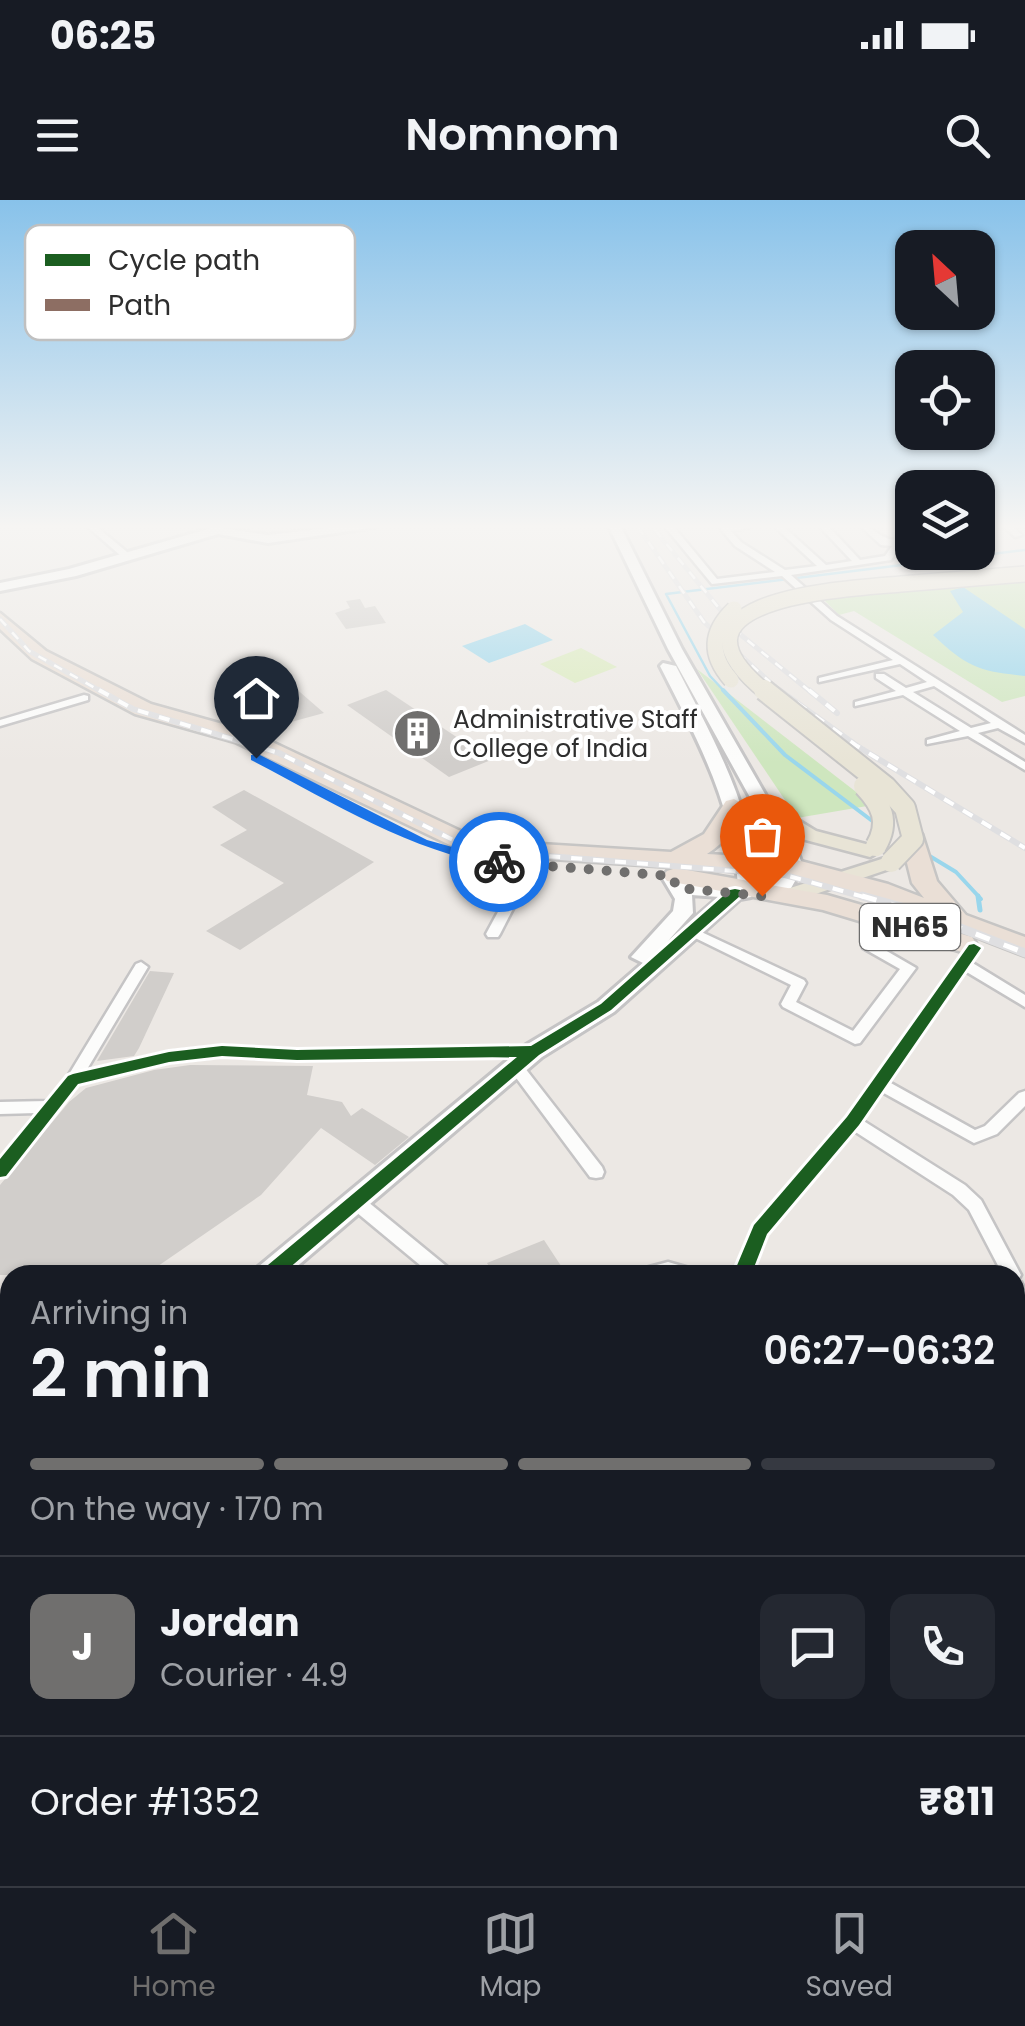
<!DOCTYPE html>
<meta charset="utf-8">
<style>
:root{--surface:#171b24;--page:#242831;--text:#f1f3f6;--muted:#9ea1a6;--line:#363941;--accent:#706f6e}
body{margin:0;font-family:Poppins,sans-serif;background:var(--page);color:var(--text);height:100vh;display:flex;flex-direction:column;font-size:38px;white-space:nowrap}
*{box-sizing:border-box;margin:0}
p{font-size:32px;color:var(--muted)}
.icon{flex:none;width:55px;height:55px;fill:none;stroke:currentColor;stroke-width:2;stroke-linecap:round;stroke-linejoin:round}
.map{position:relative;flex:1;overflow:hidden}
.side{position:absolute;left:0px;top:1065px;width:1025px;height:622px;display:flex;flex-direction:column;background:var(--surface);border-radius:30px 30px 0 0;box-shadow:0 2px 8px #0004}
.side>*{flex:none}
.needle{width:65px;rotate:334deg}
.buttons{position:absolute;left:895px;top:30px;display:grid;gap:20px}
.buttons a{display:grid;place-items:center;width:100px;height:100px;border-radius:20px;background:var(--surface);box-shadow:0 2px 8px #0004;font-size:50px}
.pin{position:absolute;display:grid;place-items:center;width:85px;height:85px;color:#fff;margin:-102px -42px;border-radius:50% 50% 50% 0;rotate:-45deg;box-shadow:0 0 10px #0007}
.pin .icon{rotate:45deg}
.courier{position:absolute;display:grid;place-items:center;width:100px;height:100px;margin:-50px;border:8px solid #1a73e8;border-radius:50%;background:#fff;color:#222;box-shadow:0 2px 12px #0007}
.overview em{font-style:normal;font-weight:600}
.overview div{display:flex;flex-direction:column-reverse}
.overview{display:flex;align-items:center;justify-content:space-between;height:170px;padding:0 30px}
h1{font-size:65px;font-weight:600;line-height:75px}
.bar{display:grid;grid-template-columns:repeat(4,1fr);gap:15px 10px;align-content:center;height:120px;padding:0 30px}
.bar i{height:12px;border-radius:8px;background:var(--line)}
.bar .active{background:var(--accent)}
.bar p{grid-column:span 4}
.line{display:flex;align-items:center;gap:25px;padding:0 30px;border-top:2px solid var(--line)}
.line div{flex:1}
.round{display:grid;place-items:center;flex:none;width:105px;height:105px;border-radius:20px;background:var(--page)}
.status{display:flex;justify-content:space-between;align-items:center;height:70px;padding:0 50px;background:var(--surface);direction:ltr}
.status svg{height:28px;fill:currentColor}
header{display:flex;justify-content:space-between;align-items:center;height:130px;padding:0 30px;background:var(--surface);font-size:45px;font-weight:600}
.dock{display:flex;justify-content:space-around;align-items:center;height:140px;border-top:2px solid var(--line);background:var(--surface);font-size:28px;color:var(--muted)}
.dock a{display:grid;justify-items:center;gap:5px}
.dock .active{color:var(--accent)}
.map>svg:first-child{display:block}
.green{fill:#cee6be}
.pitch{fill:#d9eabb}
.water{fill:#99d6ec}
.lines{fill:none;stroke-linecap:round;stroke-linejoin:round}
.stream-far2{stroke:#99d6ec;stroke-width:2.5}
.stream-far1{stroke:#99d6ec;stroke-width:4}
.stream{stroke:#99d6ec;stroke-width:5}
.building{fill:#d1cecb}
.street-casing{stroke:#c5c4c5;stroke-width:5}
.secondary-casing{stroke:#c5c4c5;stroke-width:6}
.primary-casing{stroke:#c6c5c4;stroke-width:5}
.highway-casing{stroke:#c6c5c4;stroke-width:5}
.street{fill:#fcfcfb;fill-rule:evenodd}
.secondary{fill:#fcfcfb;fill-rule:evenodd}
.primary{fill:#e8e4d6;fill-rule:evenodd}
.highway{fill:#eadfd6;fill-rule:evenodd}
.rail-far2-casing{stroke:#dfdfe1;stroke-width:5}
.rail-far1-casing{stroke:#dfdfe1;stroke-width:6}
.rail-casing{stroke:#dfdfe1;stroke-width:9}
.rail-far2{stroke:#fff;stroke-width:2.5;stroke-dasharray:9;stroke-linecap:butt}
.rail-far1{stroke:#fff;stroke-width:4;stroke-dasharray:11;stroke-linecap:butt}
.rail{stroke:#fff;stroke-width:5;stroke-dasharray:15;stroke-linecap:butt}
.primary-bridge-far1-casing{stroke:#c6c5c4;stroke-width:18;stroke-linecap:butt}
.primary-bridge-casing{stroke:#c6c5c4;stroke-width:24;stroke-linecap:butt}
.primary-bridge-far1{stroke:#e8e4d6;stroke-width:15}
.primary-bridge{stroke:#e8e4d6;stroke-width:20}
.cycleway-casing{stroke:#fff;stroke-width:6}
.cycleway{fill:#1b5e20;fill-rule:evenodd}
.route{fill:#1a73e8}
.done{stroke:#706f6e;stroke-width:10;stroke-dasharray:0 18}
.labels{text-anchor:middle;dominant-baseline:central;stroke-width:8;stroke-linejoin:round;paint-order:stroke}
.far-poi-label{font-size:25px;fill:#2e2e2e;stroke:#fff;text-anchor:start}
.shield{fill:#fff;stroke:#6d6d6d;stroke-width:2.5}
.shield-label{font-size:28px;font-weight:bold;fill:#2e2e2e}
.key{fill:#fff;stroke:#c0c0c0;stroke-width:2.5}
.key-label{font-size:28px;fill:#2e2e2e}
</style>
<div class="status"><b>06:25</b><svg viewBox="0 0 49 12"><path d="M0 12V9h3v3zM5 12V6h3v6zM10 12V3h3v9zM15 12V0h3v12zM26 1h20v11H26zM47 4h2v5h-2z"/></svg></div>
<header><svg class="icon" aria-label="menu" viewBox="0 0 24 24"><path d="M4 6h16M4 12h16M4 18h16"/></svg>Nomnom<svg class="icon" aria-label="search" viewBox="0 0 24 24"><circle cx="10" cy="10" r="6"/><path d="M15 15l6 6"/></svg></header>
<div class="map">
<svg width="1025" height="1686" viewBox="0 0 1025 1686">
<rect width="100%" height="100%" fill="#ece8e4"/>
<g class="green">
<polygon points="1025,376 1025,496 1002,502 854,411 839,415 818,394"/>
<polygon points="697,469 873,605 797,618"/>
</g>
<polygon class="pitch" points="581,448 617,467 575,483 540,464"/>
<g class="water">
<path d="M963 387 1025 429V476C979 471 968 468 933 435L963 412 950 391Z"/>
<polygon points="525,424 553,440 489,463 462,446"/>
</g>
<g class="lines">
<polyline class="stream-far2" points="726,493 710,476 666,394 1025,350"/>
<g class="stream-far1">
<polyline points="723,490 785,555 875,623"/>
<polyline points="923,652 956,672 981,699"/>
</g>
<polyline class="stream" points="978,696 980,710"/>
</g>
<g class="building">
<polygon points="360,399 365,408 375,406 386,423 346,429 335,413 350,408 346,401"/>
<polygon points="293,486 324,513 258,531 249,527 228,502"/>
<polygon points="386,490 491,560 449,577 347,505"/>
<polygon points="244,590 374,662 240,750 206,731 284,683 220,645 247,630 212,607"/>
<polygon points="150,771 174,773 139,848 134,856 97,861"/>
<polygon points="190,865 313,866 307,895 342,902 351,916 362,908 409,937 375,965 321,928 261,995 145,1075 0,1075 0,985 69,902 86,888 154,870"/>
<polygon points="544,1040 567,1075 494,1075 487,1063"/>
</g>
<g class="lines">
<defs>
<g id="street">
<polygon points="88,327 97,327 127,352 127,356 121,356"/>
<path d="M665 327H674L717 379 775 372 735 346 719 327H752L731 331 741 342 785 370 817 366 775 327H784L826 365 852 361 820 327H829L860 360 885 356 892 346 881 345 861 327C876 327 881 340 896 340L900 327H908L907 336 891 360 791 375 837 416 1025 535V543L998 528 978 533 1025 562V570L968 536 927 544V540L960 531 903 495 855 506V502L896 491 876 478V474H884L906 488 927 482 900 464 819 482V478L893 460 831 420 782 376 712 384ZM934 486 991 523 971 528 913 492Z"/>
<polygon points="1004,327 1013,327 1022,335 1015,337"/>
<polygon points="84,495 88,496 88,500 0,526 0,520"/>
<polygon points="530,660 536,664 500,734 498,737 488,737 486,734 524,664"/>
<polygon points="881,714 888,718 878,746 916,768 860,843 855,844 783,807 781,804 791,785 683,732 685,729 695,729 804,780 806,783 796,802 853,831 900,769 863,748 874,718"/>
<polygon points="974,744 981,748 971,762 1025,795 1025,807 965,771 889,882 975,930 985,926 1019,893 1025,891 1025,906 997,934 974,943 882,892 862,920 965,985 981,1000 1021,1075 1018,1080 1021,1082 1025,1090 1025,1130 1018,1128 1015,1119 1015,1075 1003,1075 969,1010 953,995 854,931 767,1034 751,1075 733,1075 754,1025 847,917 958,760 969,745"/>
<polygon points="141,762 148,767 86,871 169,852 222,846 297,850 534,846 542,851 534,856 297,860 222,856 169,862 78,884 6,976 0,977 0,959 37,913 0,914 0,902 47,901 68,876 136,764"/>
<polygon points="516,862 521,863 602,967 604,972 602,977 596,978 590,977 511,871 508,867 511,863"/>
<polygon points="356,995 362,997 451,1070 454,1075 432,1075 350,1007 347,1002 350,997"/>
<polygon points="668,1062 689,1068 691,1075 635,1075 638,1070"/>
<polygon points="1025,1197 1025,1215 1015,1216 1015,1198"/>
<polygon points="1025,1270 1025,1290 1015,1292 1015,1272"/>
<polygon points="1025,1305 1025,1409 1017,1406 1015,1401 1015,1314 1018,1308"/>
<polygon points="10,1619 10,1647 0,1652 0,1624"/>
<polygon points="261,1678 291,1678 294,1684 297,1678 327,1678 324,1686 264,1686"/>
<polygon points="566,1678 594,1678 591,1686 562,1686"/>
<polygon points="948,1678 981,1678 985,1686 951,1686"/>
</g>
<g id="secondary">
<polygon points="215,327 268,335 337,327 376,327 268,343 218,334 76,376 0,391 0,383 69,369"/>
<polygon points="609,327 621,327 682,449 797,650 803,667 786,697 772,697 769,693 783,667 779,650 668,449"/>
<path d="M663 463 676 466C713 538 752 606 758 688L751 697 740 699 614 812 542 857 287 1075H255L258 1067 526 845 598 802 643 763 631 757 673 711 675 699 663 679 666 675H680L685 683 738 687C734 605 696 537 660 466ZM692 695 719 697 667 742 693 713Z"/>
<polygon points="10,1337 10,1374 0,1378 0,1341"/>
</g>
<g id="primary">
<polygon points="762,598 816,631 877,647 880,651 870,657 802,639 755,608 755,600"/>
<polygon points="891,656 902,662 898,666 792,702 781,695 784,690"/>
</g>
<g id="highway">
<path d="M0 413 46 451 151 504 251 532 469 635 492 641 671 652 704 634 726 601 734 599 746 606C737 626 726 642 707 654L793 659 888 684 924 698 912 683 901 639 904 634H922L937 681 966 715 1025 737V756L870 696 792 675 492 655 452 646 235 542 135 514 32 459 0 429Z"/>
<polygon points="676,668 827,695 972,737 976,743 972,749 962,752 823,710 667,681 663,676 667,671"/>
</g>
</defs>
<use href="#street" class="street-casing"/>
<use href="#secondary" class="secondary-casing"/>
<use href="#primary" class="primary-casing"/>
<use href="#highway" class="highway-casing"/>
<use href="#street" class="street"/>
<use href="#secondary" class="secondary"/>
<use href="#primary" class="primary"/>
<use href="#highway" class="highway"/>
<defs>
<g id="rail-far2">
<polyline points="638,327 704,422 782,493"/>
<polyline points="655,330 741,435 812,493"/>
<polyline points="0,419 29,451 104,493"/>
</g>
<g id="rail-far1">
<polyline points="99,490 133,509 279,553 459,643 510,653 785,675 871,699"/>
<polyline points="779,490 857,546 1025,648"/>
<polyline points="809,490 837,513"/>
</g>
<polyline id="rail" points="862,696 919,712 1025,753"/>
</defs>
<use href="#rail-far2" class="rail-far2-casing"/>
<use href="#rail-far1" class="rail-far1-casing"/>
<use href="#rail" class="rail-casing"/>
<use href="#rail-far2" class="rail-far2"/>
<use href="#rail-far1" class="rail-far1"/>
<use href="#rail" class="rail"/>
<defs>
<g id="primary-bridge-far1">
<path d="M731 480C709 455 710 432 734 409"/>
<path d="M767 493C648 398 845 389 901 384 942 381 984 377 1025 374"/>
</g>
<g id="primary-bridge">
<polyline points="764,490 886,587 905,608 913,639 891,662"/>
<path d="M864 586C882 605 890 622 876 646"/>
</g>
</defs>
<use href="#primary-bridge-far1" class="primary-bridge-far1-casing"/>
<use href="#primary-bridge" class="primary-bridge-casing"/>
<use href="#primary-bridge-far1" class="primary-bridge-far1"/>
<use href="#primary-bridge" class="primary-bridge"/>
<defs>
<g id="cycleway">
<polygon points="735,689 740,690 742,693 740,696 611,810 539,855 281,1075 259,1075 262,1070 517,857 297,860 222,856 169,862 78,884 6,976 0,977 0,959 68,876 73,874 169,852 222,846 297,850 531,846 601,804 730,690"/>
<polygon points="974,744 981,748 859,925 767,1034 751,1075 733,1075 754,1025 847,917 969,745"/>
</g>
</defs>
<use href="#cycleway" class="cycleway-casing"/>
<use href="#cycleway" class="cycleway"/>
</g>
<linearGradient id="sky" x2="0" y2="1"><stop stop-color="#88c2ea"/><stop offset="0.58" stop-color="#f6f5f3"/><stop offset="1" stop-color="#f6f5f3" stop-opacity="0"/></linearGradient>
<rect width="1025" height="563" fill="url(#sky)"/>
<path class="route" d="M251 555H260L427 640 506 662 499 666C409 651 332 602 251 560Z"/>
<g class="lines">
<polyline class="done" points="499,662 671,676 678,688 762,696"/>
</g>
<defs>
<symbol id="building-disc" viewBox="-11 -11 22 22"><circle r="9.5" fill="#706f6e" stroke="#fff"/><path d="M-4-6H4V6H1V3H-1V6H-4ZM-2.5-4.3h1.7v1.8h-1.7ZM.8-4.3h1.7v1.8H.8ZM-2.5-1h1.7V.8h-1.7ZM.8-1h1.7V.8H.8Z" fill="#fff"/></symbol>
</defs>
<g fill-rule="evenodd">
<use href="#building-disc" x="390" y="506" width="55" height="55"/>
</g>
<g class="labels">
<g class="far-poi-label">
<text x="453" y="519">Administrative Staff<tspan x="453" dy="29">College of India</tspan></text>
</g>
<rect class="shield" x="860" y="704" width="100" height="46" rx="8"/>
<g class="shield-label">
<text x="910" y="727">NH65</text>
</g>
</g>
<rect x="25" y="25" width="330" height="115" rx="15" class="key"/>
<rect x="45" y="54" width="45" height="12" fill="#1b5e20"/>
<rect x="45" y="99" width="45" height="12" fill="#8d6e63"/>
<g class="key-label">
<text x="108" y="70">Cycle path</text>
<text x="108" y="115">Path</text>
</g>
</svg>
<div class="buttons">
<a><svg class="needle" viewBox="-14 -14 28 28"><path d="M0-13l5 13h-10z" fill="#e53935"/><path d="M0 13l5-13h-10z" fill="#9ea1a6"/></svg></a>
<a><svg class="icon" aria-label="locate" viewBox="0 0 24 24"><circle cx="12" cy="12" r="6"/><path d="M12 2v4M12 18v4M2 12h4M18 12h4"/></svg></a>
<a><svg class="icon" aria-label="layers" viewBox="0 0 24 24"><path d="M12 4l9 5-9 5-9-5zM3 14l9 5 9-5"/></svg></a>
</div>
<div class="pin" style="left:762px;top:696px;background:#ea580c"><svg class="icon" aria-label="bag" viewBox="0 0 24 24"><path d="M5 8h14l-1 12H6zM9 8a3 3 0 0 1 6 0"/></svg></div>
<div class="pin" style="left:256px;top:558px;background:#1f2937"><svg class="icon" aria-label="home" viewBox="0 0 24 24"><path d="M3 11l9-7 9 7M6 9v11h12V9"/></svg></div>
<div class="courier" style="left:499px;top:662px"><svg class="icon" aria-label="bike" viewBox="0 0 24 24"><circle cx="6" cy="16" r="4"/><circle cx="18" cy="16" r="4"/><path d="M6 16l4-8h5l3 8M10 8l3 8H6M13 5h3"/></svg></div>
<section class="side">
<div class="overview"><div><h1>2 min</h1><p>Arriving in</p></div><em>06:27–06:32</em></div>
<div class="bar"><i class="active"></i><i class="active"></i><i class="active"></i><i></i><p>On the way · 170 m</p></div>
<div class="line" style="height:180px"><b class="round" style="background:var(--accent);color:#fff">J</b><div><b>Jordan</b><p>Courier · 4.9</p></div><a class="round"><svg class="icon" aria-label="chat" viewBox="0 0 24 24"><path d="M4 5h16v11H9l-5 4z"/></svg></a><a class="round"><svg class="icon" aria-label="phone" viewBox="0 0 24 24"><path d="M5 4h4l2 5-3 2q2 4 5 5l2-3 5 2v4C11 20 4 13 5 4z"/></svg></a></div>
<div class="line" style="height:130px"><div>Order #1352</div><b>₹811</b></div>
</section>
</div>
<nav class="dock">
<a class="active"><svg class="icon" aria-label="home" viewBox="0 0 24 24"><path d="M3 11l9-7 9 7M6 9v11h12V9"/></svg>Home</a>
<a><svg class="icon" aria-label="map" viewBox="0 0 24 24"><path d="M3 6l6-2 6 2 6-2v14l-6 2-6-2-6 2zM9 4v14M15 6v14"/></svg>Map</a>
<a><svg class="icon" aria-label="saved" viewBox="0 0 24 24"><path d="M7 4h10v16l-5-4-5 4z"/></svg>Saved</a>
</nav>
